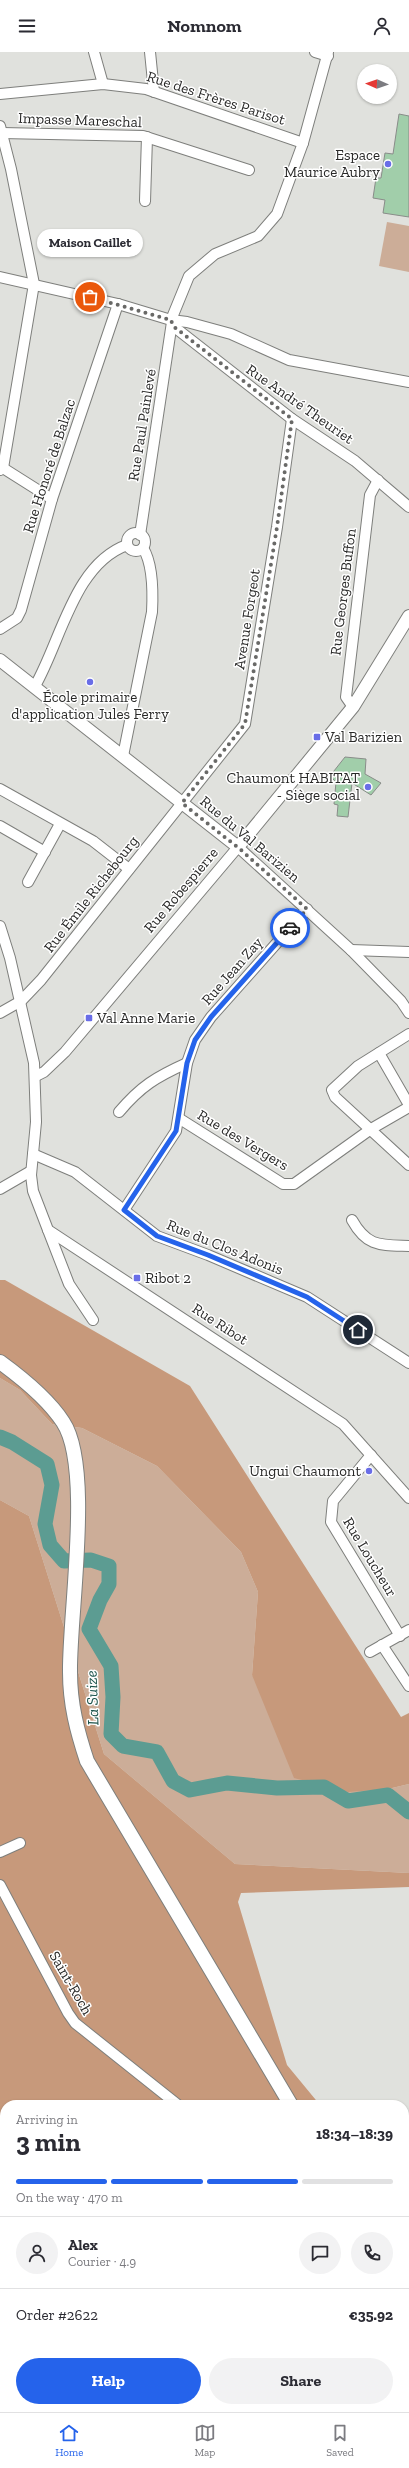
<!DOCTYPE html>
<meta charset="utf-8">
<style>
:root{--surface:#fff;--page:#f2f2f3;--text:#2b2b33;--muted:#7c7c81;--line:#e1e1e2;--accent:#2563eb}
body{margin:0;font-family:"Zilla Slab",serif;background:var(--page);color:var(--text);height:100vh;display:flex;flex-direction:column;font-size:15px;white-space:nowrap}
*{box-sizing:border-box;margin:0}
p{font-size:13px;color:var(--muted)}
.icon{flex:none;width:22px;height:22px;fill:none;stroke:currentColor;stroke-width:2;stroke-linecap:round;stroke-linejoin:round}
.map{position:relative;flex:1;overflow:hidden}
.drawer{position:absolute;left:0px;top:2048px;width:409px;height:312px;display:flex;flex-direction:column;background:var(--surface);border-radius:16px 16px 0 0;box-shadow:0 1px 3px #0004}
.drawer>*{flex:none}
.needle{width:26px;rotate:272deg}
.tools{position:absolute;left:357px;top:12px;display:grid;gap:8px}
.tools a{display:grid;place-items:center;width:40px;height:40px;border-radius:50%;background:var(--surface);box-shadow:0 1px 3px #0004;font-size:20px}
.pin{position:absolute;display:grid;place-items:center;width:34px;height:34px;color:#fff;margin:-17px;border:2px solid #fff;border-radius:50%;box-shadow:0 1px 4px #0007}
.courier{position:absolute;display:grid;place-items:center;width:40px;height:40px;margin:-20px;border:3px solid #2563eb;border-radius:50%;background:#fff;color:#222;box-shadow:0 1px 5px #0007}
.bubble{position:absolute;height:28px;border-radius:14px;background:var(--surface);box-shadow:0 1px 3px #0004;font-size:13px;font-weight:800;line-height:28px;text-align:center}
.overview em{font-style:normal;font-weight:800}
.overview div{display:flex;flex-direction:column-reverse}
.overview{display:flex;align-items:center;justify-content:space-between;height:68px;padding:0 16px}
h1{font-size:26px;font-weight:800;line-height:30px}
.bar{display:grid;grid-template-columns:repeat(4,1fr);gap:6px 4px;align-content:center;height:48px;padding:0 16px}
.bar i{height:5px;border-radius:3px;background:var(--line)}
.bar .on{background:var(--accent)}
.bar p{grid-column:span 4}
.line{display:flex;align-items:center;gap:10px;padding:0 16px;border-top:1px solid var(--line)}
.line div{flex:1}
.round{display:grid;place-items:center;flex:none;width:42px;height:42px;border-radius:21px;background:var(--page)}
.cta{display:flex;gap:8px;margin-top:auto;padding:8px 16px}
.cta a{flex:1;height:46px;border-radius:24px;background:var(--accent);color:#fff;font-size:16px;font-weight:800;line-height:46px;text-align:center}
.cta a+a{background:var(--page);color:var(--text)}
header{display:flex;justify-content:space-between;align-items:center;height:52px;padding:0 16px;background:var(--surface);font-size:18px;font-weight:800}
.menu{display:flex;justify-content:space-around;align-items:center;height:56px;border-top:1px solid var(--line);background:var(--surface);font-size:11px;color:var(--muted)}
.menu a{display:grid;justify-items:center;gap:2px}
.menu .on{color:var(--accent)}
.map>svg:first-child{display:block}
.green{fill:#ccad98}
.forest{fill:#c7997b}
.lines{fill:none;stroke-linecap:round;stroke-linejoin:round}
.river{stroke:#5c9c92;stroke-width:15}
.building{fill:#a1ceaa;stroke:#898c89}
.minor-casing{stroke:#7e7f7c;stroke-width:12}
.tertiary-casing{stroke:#7e7f7c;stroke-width:14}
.secondary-casing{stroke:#7e7f7c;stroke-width:16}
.minor{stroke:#fff;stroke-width:10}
.tertiary{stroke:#fff;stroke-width:12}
.secondary{stroke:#fff;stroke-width:14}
.done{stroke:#696967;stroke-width:4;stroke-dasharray:0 7.2}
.route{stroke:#2563eb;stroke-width:5}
.poi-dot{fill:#696de7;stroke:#fff;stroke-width:1.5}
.labels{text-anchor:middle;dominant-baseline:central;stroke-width:3;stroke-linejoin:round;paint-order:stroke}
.street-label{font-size:15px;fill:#292928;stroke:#fff}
.poi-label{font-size:15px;fill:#292928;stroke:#fff;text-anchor:end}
.water-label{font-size:16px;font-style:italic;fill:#1c534b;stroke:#fff}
</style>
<header><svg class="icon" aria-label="menu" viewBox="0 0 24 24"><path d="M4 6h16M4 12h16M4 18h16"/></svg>Nomnom<svg class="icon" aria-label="person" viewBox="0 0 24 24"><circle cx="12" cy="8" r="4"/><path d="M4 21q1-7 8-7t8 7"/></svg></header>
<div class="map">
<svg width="409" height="2360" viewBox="0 0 409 2360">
<rect width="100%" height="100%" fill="#e0e1dd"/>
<g class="green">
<polygon points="387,170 409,174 409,220 379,214"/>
<polygon points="0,1326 20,1338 52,1372 82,1376 157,1414 241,1500 258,1540 252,1623 388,1737 409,1732 409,1821 235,1812 104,1702 29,1464 0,1448"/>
</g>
<g class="forest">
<polygon points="0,1228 5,1228 190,1334 401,1665 409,1661 409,1732 388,1737 348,1740 294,1726 252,1623 258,1540 241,1500 157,1414 82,1376 52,1372 20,1338 0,1326"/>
<polygon points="0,1448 29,1464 104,1702 235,1812 409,1821 409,1835 241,1841 238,1850 287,2013 320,2053 5,2053 5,2355 247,2355 246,2360 0,2360"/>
<polygon points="404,2137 409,2140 409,2360 332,2360 329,2355 404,2355"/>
</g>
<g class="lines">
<polyline class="river" points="0,1385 12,1390 47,1412 52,1433 45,1472 50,1493 64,1509 91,1508 109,1514 109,1532 100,1548 89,1577 111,1614 113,1645 111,1682 123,1694 157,1700 173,1729 190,1738 227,1731 277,1736 324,1735 348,1749 388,1743 409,1760"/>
</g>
<g class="building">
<polygon points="399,62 409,64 409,165 383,161 385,148 373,146 376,126 381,126 385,101 393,102"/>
<polygon points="345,705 366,707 365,722 381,731 371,743 352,731 348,765 337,764 338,753 334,752 336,730 330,724"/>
</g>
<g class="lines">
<defs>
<g id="minor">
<polyline points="94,0 103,32"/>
<polyline points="150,0 154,40"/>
<polyline points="315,0 328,4"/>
<polyline points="0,42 103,32 146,37 303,91"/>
<polyline points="0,74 11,117 34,232 3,416 0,418"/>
<polyline points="2,81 143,84 249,118"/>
<polyline points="145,149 147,85"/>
<polyline points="0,225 118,252 171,268 187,270 231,282 289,308 409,330"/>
<polyline points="171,268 189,224 215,202 258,184 277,162 303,91 328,0"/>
<polyline points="173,274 292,367 355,409 409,455"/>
<polyline points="3,416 52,447"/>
<circle cx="136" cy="490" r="9"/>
<polyline points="140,483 172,270"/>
<polyline points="0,577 17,566 21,558 52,447 118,252"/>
<path d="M35 634C61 589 74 512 127 493"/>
<polyline points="353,655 346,645 370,443 378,428"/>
<path d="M123 704 152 560C153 541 153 512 143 496"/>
<polyline points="0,737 93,789 129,817"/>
<polyline points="0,774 45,800"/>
<polyline points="28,830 60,772"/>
<polyline points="0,874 10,906 34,1011 36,1070 31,1123 33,1139 48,1178 343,1372 409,1446"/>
<polyline points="351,898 409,900"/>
<polyline points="0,961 21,949 41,928 245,672 277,475 292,367"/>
<polyline points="409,982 358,1014 332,1038 335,1045 409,1113"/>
<polyline points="379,1001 409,1053"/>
<polyline points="36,1024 44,1020 65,1000 238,795 351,898 401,949 409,961"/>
<path d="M119 1060C141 1034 156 1025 187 1011"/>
<polyline points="180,1067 283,1132 294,1132 371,1077 409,1055"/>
<polyline points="33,1102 75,1120 157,1184 208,1203 307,1245 409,1311"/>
<polyline points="0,1137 31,1119"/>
<polyline points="124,1158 176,1079 187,1011 195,988 211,965 307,857"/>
<path d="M352 1168C367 1195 380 1193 409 1194"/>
<polyline points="48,1178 69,1232 93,1268"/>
<polyline points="371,1403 333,1449 331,1470 400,1584"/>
<polyline points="382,1593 409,1634"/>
<polyline points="370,1600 409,1578"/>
<polyline points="0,1800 20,1791"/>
<polyline points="0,1833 68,1961 75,1971 178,2053"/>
<polyline points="404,2224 409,2228"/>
</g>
<polyline id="tertiary" points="0,608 238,795 353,655 409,564"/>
<g id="secondary">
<path d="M0 1310C22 1326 48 1347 63 1370 93 1415 69 1563 70 1620 70 1652 77 1679 87 1709L291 2053"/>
<polyline points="404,2164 409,2167"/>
</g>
</defs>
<use href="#minor" class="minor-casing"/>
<use href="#tertiary" class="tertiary-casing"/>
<use href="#secondary" class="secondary-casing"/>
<use href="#minor" class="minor"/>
<use href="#tertiary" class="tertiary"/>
<use href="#secondary" class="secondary"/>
</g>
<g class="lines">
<polyline class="done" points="90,245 171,268 173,274 292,367 277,475 245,672 182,751 241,798 307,857 290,876"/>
<polyline class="route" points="290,876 211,965 195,988 187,1011 176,1079 124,1158 157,1184 208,1203 307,1245 358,1278"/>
</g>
<g class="poi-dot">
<circle cx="388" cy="112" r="4"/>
<circle cx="90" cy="630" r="4"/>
<rect x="313" y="681" width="8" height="8" rx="2"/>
<circle cx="368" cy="735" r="4"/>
<rect x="85" y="962" width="8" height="8" rx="2"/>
<rect x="133" y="1222" width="8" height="8" rx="2"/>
<circle cx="369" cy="1419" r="4"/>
</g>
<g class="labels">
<g class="street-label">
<text transform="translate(216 46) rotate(18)">Rue des Frères Parisot</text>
<text transform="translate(80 68) rotate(2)">Impasse Mareschal</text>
<text transform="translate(300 352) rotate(35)">Rue André Theuriet</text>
<text transform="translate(142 373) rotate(-81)">Rue Paul Painlevé</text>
<text transform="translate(49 414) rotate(-72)">Rue Honoré de Balzac</text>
<text transform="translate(343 540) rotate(-83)">Rue Georges Buffon</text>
<text transform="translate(247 567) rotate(-81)">Avenue Forgeot</text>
<text transform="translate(250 787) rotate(40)">Rue du Val Barizien</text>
<text transform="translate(181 838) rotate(-50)">Rue Robespierre</text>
<text transform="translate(91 842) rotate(-52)">Rue Émile Richebourg</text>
<text transform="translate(232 919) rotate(-49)">Rue Jean Zay</text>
<text transform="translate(243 1088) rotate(31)">Rue des Vergers</text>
<text transform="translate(225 1195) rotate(22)">Rue du Clos Adonis</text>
<text transform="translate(220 1272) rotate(33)">Rue Ribot</text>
<text transform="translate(370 1505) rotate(59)">Rue Loucheur</text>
<text transform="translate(71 1931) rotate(60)">Saint-Roch</text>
</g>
<g class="poi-label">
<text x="380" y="103">Espace<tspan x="380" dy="17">Maurice Aubry</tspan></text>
<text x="90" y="645" text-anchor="middle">École primaire<tspan x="90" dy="17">d'application Jules Ferry</tspan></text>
<text x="325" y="685" text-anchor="start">Val Barizien</text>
<text x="360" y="726">Chaumont HABITAT<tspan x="360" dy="17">- Siège social</tspan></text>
<text x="97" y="966" text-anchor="start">Val Anne Marie</text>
<text x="145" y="1226" text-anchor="start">Ribot 2</text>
<text x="361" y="1419">Ungui Chaumont</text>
</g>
<g class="water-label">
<text transform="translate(92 1646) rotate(-92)">La Suize</text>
</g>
</g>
</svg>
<div class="tools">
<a><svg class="needle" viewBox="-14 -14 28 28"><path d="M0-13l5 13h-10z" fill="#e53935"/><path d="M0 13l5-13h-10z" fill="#7c7c81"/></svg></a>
</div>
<div class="pin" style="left:90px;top:245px;background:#ea580c"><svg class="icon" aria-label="bag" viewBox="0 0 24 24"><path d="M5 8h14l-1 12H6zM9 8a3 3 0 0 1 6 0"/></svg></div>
<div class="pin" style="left:358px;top:1278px;background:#1f2937"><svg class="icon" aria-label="home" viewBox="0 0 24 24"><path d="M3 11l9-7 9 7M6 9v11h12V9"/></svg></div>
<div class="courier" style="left:290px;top:876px"><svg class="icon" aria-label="car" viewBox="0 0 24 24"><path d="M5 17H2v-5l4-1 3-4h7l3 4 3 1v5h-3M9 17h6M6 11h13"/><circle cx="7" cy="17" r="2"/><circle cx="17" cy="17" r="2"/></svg></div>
<div class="bubble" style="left:37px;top:177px;width:106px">Maison Caillet</div>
<section class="drawer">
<div class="overview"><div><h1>3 min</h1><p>Arriving in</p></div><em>18:34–18:39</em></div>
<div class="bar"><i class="on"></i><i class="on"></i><i class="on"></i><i></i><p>On the way · 470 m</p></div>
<div class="line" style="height:72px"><a class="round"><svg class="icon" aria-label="person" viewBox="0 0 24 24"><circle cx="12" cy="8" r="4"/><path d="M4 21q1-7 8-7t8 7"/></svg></a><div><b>Alex</b><p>Courier · 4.9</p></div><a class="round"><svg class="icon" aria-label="chat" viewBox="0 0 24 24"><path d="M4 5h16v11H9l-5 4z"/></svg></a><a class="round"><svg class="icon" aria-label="phone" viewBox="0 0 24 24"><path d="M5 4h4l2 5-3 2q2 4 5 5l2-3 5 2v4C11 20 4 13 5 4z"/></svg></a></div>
<div class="line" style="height:52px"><div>Order #2622</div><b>€35.92</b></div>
<div class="cta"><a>Help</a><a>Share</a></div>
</section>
</div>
<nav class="menu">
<a class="on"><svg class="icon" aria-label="home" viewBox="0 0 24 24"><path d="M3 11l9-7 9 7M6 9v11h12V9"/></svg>Home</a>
<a><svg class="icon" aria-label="map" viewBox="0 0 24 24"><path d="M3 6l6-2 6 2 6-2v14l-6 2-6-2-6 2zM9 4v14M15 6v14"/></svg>Map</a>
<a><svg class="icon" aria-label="saved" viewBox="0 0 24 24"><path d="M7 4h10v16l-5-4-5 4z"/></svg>Saved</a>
</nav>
